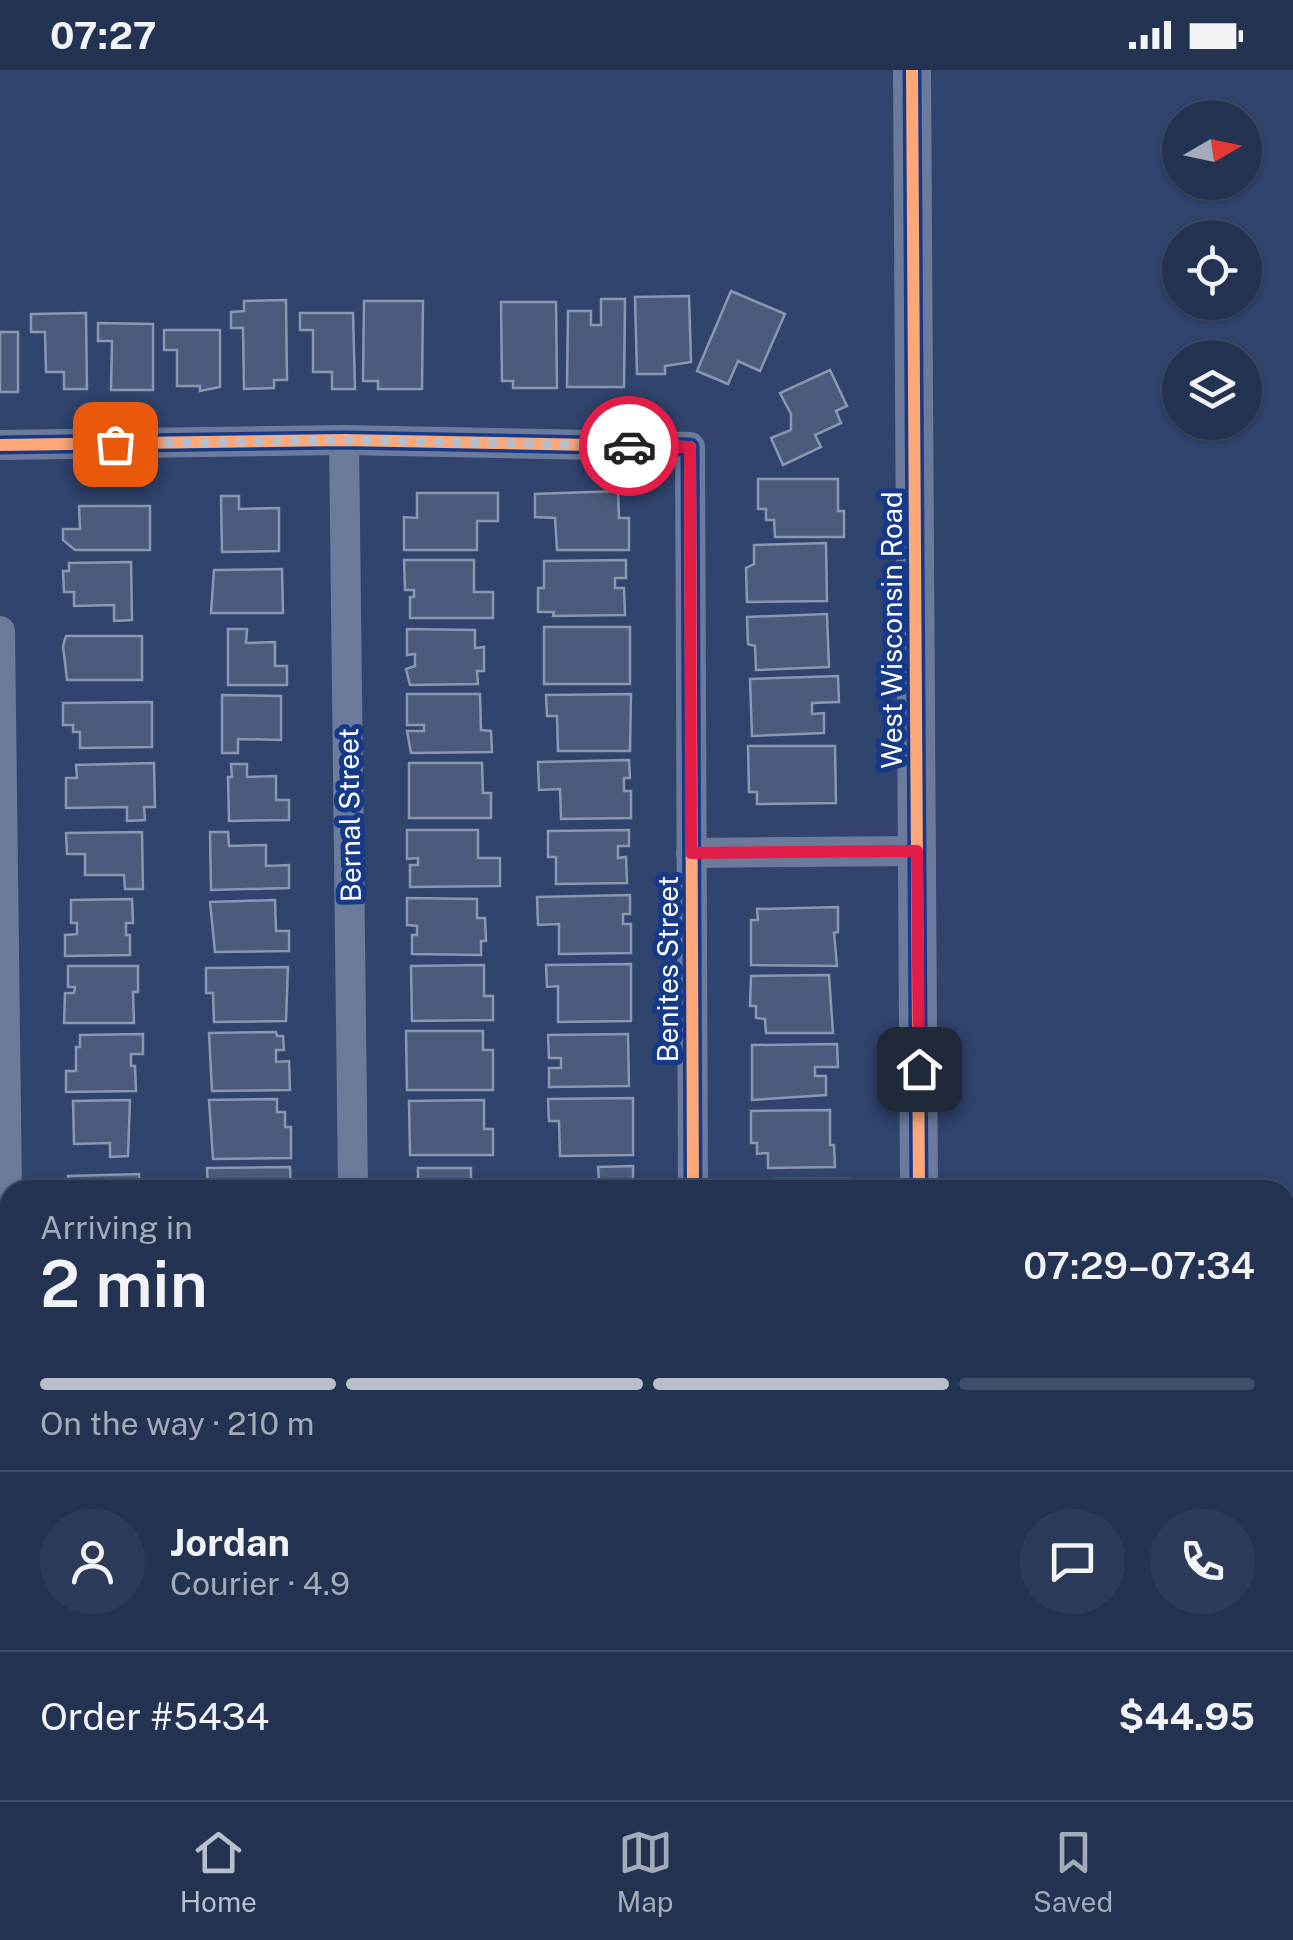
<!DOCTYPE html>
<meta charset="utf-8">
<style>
:root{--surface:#243352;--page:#2c3b59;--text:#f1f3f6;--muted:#a3aab8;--line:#414e69;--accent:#b7becc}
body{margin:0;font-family:"Public Sans",sans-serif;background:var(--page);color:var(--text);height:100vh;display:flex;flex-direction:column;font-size:38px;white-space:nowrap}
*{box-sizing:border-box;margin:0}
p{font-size:32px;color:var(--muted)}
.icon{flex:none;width:55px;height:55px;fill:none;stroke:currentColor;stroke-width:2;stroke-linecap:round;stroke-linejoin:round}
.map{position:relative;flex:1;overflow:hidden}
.sheet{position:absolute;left:0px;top:1110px;width:1295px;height:620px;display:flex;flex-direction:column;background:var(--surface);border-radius:30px 30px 0 0;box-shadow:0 2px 8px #0004,0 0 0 2px var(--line)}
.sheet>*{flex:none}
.needle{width:65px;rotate:81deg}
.fabs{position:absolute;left:1162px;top:30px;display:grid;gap:20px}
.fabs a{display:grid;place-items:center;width:100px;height:100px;border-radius:50%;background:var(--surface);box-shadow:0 2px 8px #0004,0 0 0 2px var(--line);font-size:50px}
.pin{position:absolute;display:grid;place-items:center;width:85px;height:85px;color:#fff;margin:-42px;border-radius:20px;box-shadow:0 5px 15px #0006}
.courier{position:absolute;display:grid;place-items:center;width:100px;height:100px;margin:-50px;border:8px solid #e11d48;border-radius:50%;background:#fff;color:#222;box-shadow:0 2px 12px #0007}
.headline em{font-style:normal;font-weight:600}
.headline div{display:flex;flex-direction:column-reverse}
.headline{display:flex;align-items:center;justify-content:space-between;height:170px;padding:0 40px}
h1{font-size:65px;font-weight:600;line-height:75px}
.bar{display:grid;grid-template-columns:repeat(4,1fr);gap:15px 10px;align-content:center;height:120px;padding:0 40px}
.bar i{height:12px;border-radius:8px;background:var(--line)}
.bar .selected{background:var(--accent)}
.bar p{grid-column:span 4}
.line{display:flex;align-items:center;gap:25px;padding:0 40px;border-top:2px solid var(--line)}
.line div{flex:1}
.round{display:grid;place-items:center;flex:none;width:105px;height:105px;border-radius:52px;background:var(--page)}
.status{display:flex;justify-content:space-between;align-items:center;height:70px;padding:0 50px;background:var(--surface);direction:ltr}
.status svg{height:28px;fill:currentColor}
.dock{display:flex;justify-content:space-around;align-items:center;height:140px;border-top:2px solid var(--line);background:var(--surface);font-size:28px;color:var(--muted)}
.dock a{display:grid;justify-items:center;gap:5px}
.dock .selected{color:var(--accent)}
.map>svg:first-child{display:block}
.building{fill:#4a5b7d;stroke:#8b97b1;stroke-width:2.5}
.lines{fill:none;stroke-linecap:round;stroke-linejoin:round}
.service{stroke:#6c7b9c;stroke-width:15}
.minor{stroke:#6c7b9c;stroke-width:30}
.tertiary{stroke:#6c7b9c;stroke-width:38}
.cycleway-casing{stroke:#163a88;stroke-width:19}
.cycleway{stroke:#fea87a;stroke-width:12}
.done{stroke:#b7becc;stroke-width:10;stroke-dasharray:0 18}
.route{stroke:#e11d48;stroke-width:12}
.labels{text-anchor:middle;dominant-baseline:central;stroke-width:10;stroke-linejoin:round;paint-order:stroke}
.street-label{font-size:28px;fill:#fff;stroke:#163a88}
</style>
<div class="status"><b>07:27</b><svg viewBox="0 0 49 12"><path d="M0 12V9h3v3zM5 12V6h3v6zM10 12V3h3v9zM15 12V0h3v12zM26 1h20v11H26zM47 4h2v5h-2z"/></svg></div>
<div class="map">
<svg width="1293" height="1730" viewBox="0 0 1293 1730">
<rect width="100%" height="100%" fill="#30446e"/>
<g class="building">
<polygon points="731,221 785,244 760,301 738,291 728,314 697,301"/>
<polygon points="689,226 691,292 665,296 665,304 637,304 635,227"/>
<polygon points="601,229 625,229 624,317 567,317 568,241 591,241 591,255 601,255"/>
<polygon points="286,230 287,310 274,310 274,318 244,319 243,258 231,258 231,242 244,241 244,231"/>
<polygon points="364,231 423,231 422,319 378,319 378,311 363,311"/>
<polygon points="501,232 556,232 557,318 513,318 513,311 502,311"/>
<polygon points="86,243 87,319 64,319 64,302 46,302 45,262 31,262 31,244"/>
<polygon points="300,243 353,243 355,319 332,319 332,302 313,302 313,260 300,260"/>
<polygon points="98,253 153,254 153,320 111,320 112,271 98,271"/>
<polygon points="164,260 220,260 220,317 200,321 200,316 177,316 177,280 164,280"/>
<rect x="0" y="262" width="18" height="60"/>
<polygon points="830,300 847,336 836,341 841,353 815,365 821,377 783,395 771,368 791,360 791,344 780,323"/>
<polygon points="758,409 838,409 838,441 844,441 844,467 775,467 774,450 766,450 766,439 758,439"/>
<polygon points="618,421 619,448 629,448 629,480 557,480 555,448 535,447 535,424"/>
<polygon points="417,423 498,423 498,451 477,451 477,480 404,480 404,447 417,448"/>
<polygon points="221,426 239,426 239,439 279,438 279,481 222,482"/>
<polygon points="79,436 150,436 150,480 75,480 63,470 63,459 80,459"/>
<polygon points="826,473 827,531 747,532 746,498 754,494 754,475"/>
<polygon points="404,490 474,490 474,522 493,522 493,548 410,548 410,527 414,527 414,520 405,520"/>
<polygon points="626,490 626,508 615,508 615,518 624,518 625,545 553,546 554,542 538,542 538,518 544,518 544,491"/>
<polygon points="131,492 132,550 114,551 114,535 74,536 74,522 64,522 63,501 69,501 69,493"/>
<polygon points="282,499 283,543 211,543 214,500"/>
<polygon points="827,544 829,597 756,600 755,576 748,574 747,547"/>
<rect x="544" y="557" width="86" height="57"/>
<polygon points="228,559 247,559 246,573 275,572 275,596 287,596 287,615 228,615"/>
<polygon points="407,559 475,560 475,578 484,577 484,601 477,601 478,614 410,615 406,599 415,596 415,584 407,585"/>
<polygon points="66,566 142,566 142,610 67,610 63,576"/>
<polygon points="838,606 839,632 812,633 812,644 824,643 824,663 752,666 750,609"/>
<polygon points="407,624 480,624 481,660 491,661 492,682 411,683 407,661 424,661 424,655 407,655"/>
<polygon points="631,624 630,681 558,681 557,646 547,646 546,625"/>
<polygon points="222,625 281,626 281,670 238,669 238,683 222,683"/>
<polygon points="152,632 152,677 80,678 80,662 73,662 73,655 63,655 63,633"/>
<polygon points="748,676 835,676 836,733 757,734 757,722 749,722"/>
<polygon points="629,690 630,708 624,708 624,721 631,721 631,748 561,749 560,719 539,720 538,692"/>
<polygon points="154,693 155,737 144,737 145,750 127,751 127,737 66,738 66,708 77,708 76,695"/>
<polygon points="409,693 482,693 483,723 491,723 491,748 409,748"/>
<polygon points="231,694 247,694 247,707 276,706 276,730 289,730 289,750 229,751 228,707 232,707"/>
<polygon points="407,760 478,760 478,788 500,788 500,816 410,817 410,795 418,795 418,788 407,789"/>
<polygon points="629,760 629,776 618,776 618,788 626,787 627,813 556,814 556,787 548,787 548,761"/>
<polygon points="142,762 143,819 125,819 124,805 85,805 85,784 67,784 66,763"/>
<polygon points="210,762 228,762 229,776 266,775 266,796 289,795 289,818 211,820"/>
<polygon points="630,825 630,844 623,844 623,854 631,854 631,883 559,884 559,854 538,855 537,827"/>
<polygon points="407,828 477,829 477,848 485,848 486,871 481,871 481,885 412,884 412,865 417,865 417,856 407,855"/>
<polygon points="132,829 133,853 126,853 126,865 130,865 130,885 65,886 65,865 77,864 77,853 71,853 71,830"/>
<polygon points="275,830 276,861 289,861 289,881 215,882 210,832"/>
<polygon points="838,837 838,862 834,863 837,896 751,895 751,850 758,850 757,839"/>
<polygon points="631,894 631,951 558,952 558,916 547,917 546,895"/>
<polygon points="484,895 484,926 493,926 493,950 412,951 411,896"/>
<polygon points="68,896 138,896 138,922 133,922 134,953 64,953 65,923 74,923 75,917 68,917"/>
<polygon points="288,897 286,951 214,952 213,923 206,923 206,898"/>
<polygon points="829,905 833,963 766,963 765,949 756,948 756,936 750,936 751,906"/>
<polygon points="406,961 483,961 483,980 493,980 493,1020 407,1020"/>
<polygon points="276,962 277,966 283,966 284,980 276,980 276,992 289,991 290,1020 212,1021 209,963"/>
<polygon points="143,964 143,984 131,984 131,996 135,996 136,1021 66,1022 66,1001 76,1001 76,977 80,977 80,965"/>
<polygon points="628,964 629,1016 549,1017 549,998 561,998 561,988 549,988 548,965"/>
<polygon points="837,974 838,997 815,997 815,1006 826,1006 826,1025 752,1030 752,975"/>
<polygon points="633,1028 633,1085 560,1086 559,1051 549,1051 548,1029"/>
<polygon points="277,1029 277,1042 285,1042 285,1057 291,1057 291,1088 213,1089 209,1030"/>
<polygon points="130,1030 128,1086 110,1087 110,1073 74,1074 73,1031"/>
<polygon points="484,1030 484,1059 493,1059 493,1085 410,1085 409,1031"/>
<polygon points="830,1040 830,1075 834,1075 835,1097 768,1098 768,1083 757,1084 757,1073 751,1073 751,1041"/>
<polygon points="633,1096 633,1120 571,1120 571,1110 599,1110 598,1097"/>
<polygon points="290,1097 291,1120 208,1120 207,1098"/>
<polygon points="418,1098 471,1098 471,1118 486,1117 486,1120 418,1120"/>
<polygon points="139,1104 140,1120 69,1120 68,1106"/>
<rect x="776" y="1109" width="72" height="11"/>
</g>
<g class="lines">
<g class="service">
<polyline points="0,1606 10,1607"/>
<polyline points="174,1720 174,1724 393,1720"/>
</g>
<g class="minor">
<polyline points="344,370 353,1120"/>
<polyline points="0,375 344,370 690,377 693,1120"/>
<polyline points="0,561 10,1364"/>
<polyline points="691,783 917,781"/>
<polyline points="0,1390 10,1390"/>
<polyline points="12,1720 12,1730"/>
</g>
<g class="tertiary">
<polyline points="912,0 919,1120"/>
<polyline points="921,1720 921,1730"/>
</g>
<defs>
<g id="cycleway">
<polyline points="912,0 919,1120"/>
<polyline points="0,375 344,370 690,377 693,1120"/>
</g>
</defs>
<use href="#cycleway" class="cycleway-casing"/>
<use href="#cycleway" class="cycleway"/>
</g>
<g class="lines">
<polyline class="done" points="115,374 344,370 629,376"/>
<polyline class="route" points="629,376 690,377 691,783 917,781 919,999"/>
</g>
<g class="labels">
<g class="street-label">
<text transform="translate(891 560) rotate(-90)">West Wisconsin Road</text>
<text transform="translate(349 745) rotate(-91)">Bernal Street</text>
<text transform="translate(667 899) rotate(-90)">Benites Street</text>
</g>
</g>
</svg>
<div class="fabs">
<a><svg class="needle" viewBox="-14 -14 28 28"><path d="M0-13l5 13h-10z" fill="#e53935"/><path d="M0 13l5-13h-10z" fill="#a3aab8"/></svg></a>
<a><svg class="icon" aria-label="locate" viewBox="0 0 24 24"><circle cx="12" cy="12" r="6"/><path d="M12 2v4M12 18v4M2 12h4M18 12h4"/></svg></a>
<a><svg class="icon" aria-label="layers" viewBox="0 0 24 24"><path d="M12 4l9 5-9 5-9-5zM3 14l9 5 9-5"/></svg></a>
</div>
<div class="pin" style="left:115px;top:374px;background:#ea580c"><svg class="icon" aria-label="bag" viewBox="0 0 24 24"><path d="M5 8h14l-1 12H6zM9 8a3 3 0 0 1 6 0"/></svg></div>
<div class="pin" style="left:919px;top:999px;background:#1f2937"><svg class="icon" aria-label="home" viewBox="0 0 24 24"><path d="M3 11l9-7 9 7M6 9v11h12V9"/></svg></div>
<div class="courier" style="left:629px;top:376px"><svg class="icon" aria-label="car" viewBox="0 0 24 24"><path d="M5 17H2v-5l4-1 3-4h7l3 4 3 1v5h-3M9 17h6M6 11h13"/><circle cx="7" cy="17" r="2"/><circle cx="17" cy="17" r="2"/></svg></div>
<section class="sheet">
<div class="headline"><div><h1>2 min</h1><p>Arriving in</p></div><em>07:29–07:34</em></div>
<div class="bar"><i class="selected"></i><i class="selected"></i><i class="selected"></i><i></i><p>On the way · 210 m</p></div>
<div class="line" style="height:180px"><a class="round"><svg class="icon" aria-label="person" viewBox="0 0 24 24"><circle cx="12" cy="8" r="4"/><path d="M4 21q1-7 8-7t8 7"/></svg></a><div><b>Jordan</b><p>Courier · 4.9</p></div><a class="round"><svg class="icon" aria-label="chat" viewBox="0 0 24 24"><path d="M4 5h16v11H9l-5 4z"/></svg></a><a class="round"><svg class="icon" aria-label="phone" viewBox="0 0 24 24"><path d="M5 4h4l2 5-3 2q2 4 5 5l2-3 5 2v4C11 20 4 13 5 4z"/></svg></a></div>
<div class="line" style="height:130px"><div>Order #5434</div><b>$44.95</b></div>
</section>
</div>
<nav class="dock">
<a class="selected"><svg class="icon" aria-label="home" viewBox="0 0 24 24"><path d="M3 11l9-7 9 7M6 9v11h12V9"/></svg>Home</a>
<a><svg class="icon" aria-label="map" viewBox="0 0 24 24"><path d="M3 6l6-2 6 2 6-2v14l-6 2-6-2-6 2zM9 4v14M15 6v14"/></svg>Map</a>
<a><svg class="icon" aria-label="saved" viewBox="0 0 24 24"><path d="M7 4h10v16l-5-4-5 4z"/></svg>Saved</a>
</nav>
